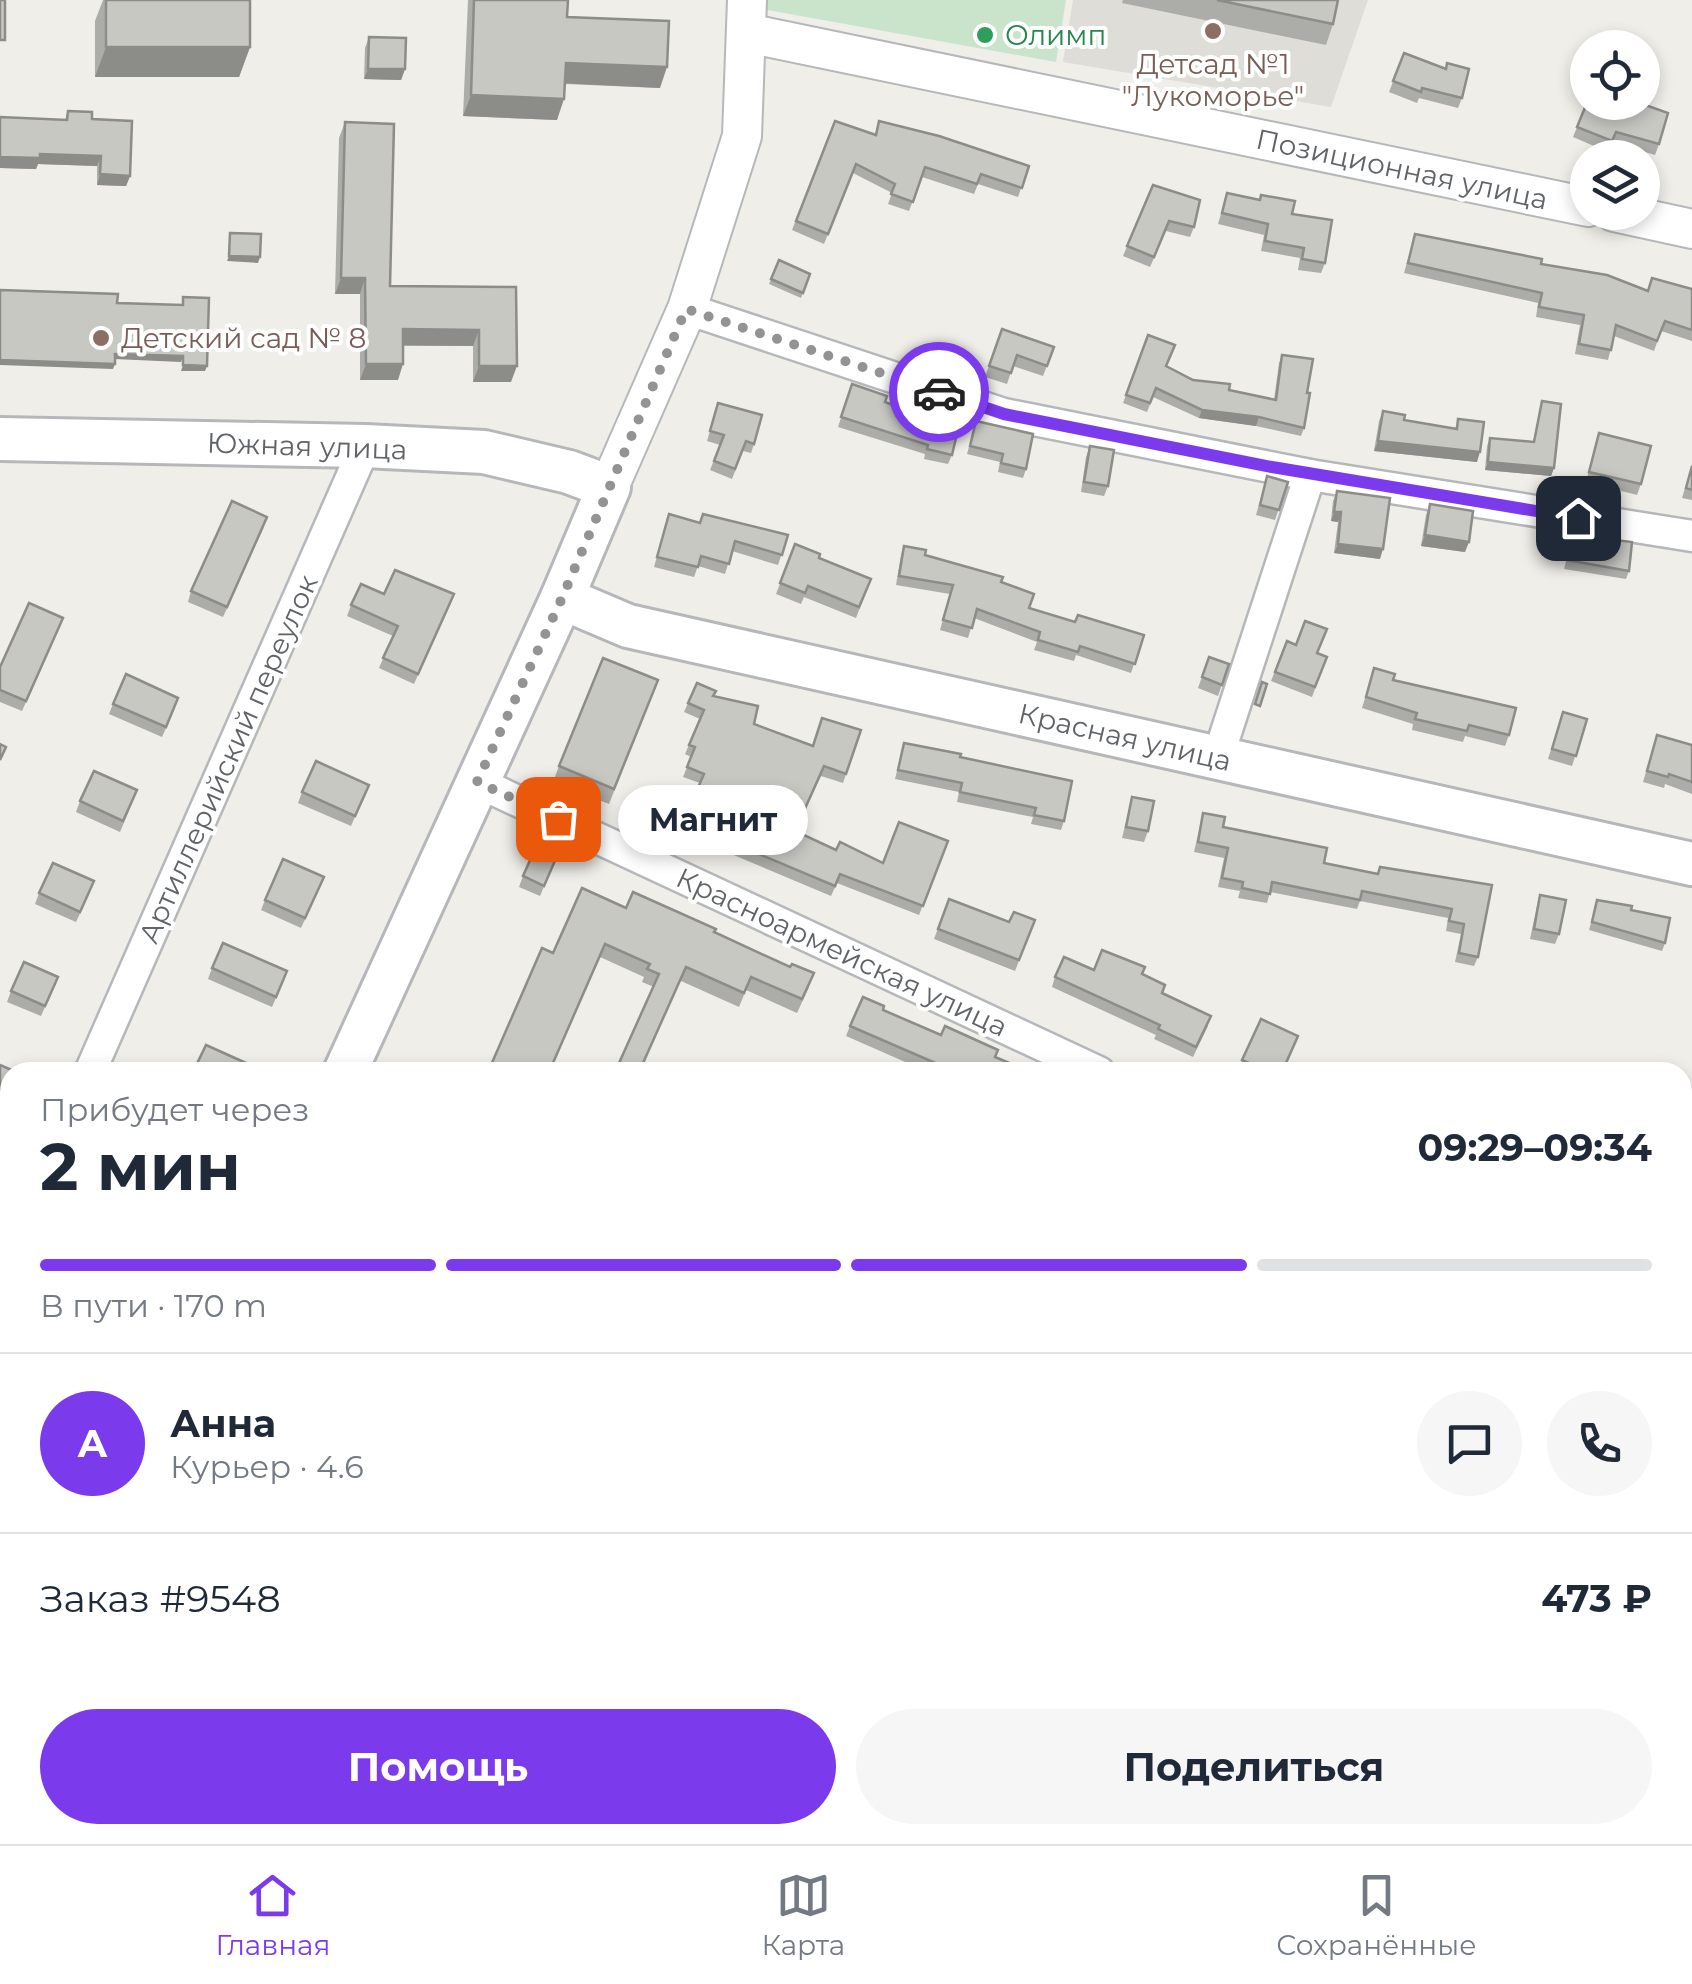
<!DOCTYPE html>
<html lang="ru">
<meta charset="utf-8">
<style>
:root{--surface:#fff;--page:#f6f6f7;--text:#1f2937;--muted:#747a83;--line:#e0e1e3;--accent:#7c3aed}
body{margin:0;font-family:Montserrat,sans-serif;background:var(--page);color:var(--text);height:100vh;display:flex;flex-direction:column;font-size:38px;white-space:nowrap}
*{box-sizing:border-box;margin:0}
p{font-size:32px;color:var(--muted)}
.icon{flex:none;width:55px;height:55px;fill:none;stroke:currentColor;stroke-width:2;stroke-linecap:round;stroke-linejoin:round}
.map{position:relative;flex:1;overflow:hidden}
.details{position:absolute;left:0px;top:1062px;width:1692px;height:782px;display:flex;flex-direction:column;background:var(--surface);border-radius:30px 30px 0 0;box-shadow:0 5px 15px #0003}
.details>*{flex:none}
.controls{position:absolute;left:1570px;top:30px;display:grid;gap:20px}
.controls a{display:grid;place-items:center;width:90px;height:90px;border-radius:50%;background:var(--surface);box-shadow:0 5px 15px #0003;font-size:50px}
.pin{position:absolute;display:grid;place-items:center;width:85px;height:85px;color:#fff;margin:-42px;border-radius:20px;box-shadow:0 5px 15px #0006}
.courier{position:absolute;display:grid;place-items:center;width:100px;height:100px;margin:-50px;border:8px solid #7c3aed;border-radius:50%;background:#fff;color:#222;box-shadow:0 2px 12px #0007}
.bubble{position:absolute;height:70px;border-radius:35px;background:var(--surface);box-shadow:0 5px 15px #0003;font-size:32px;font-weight:700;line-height:70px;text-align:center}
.headline em{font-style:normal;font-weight:700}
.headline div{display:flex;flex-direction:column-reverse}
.headline{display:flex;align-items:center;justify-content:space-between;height:170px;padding:0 40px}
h1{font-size:65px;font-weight:700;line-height:75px}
.bar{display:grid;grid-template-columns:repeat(4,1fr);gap:15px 10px;align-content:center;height:120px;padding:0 40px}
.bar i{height:12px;border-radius:8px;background:var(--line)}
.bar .current{background:var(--accent)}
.bar p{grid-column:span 4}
.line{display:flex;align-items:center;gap:25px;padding:0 40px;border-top:2px solid var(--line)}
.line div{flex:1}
.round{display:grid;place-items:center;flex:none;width:105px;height:105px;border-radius:52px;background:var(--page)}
.button{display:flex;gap:20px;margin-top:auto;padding:20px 40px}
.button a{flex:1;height:115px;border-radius:60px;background:var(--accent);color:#fff;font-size:40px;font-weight:700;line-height:115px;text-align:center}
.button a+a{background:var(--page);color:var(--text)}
.tab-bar{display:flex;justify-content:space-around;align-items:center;height:140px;border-top:2px solid var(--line);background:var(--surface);font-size:28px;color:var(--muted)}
.tab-bar a{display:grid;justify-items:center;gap:5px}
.tab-bar .current{color:var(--accent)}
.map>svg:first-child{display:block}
.education{fill:#dfddd7}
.green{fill:#c9e4ca}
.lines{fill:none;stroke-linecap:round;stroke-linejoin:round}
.minor-casing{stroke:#b5b8bb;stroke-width:35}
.tertiary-casing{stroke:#b5b8bb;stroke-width:42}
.secondary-casing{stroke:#b5b7bb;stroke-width:48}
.minor{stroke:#fff;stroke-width:30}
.tertiary{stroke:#fff;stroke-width:38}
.secondary{stroke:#fff;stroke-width:42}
.wall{fill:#acaca8}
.shaded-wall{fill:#8c8c88}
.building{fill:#c8c8c3;stroke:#8c8c88;stroke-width:2.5}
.done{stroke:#929494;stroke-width:10;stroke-dasharray:0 18}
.route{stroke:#7c3aed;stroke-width:12}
.education-dot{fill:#8d6e63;stroke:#fff;stroke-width:4}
.leisure-dot{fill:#2e9e5b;stroke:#fff;stroke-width:4}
.labels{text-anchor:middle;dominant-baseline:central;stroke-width:8;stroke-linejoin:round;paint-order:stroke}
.leisure-label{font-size:28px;fill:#27864d;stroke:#fff;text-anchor:start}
.education-label{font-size:28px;fill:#785e54;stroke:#fff}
.street-label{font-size:28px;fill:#606367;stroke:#fff}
</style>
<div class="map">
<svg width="1692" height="1844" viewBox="0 0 1692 1844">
<rect width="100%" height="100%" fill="#f0eee9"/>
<polygon class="education" points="1073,0 1368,0 1331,107 1063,62"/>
<polygon class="green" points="763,0 1066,0 1056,62 762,9"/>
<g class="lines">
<defs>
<g id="minor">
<polyline points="687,309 1004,414 1310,475 1692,536"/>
<polyline points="1218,757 1310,475"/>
<polyline points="477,782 1099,1072"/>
<polyline points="90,1072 365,446"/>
<polyline points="0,1278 10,1255"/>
<polyline points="1682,1346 1692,1350"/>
<polyline points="1682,1457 1692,1438"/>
<polyline points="0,1834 10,1808"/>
<polyline points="1488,1844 1493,1835"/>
</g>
<g id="tertiary">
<polyline points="747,33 1588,207"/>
<polyline points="1614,212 1692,229"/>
<polyline points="609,487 687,309 742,136 747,0"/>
<polyline points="1682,1810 1692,1814"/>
<polyline points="472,1835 491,1844"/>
<polyline points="573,1835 592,1844"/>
</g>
<g id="secondary">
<polyline points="0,439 365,446 484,452 569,472 609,487 562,598 345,1072"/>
<polyline points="562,598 628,626 1692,864"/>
<polyline points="0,1589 10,1594"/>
</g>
</defs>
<use href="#minor" class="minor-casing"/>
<use href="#tertiary" class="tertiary-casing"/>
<use href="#secondary" class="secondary-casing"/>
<use href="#minor" class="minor"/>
<use href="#tertiary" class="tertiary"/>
<use href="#secondary" class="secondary"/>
</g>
<g class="wall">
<polygon points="103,0 250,0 250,47 239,77 95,77 95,21"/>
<polygon points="468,0 568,0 567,17 660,88 565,84 557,120 463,116"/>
<polygon points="1123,0 1338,0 1333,24 1326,45 1122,3"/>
<polygon points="369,37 405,69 401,80 364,79 365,48"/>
<polygon points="1404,53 1445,69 1462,98 1458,108 1419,98 1417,103 1389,92"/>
<polygon points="1588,100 1659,144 1655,155 1612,142 1608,152 1573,137"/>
<polygon points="68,111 92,119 130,176 126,186 97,185 97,166 38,164 36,169 0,168 65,120"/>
<polygon points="835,121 875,135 879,121 1029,166 1018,197 978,184 974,194 922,177 909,211 888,204 892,193 853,173 824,244 792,230"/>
<polygon points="345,122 390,286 516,287 511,382 473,382 473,346 403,346 398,380 360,380 360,294 335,294 339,138"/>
<polygon points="1153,185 1194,227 1190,237 1166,231 1150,267 1123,256"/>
<polygon points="1227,193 1259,200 1261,195 1292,214 1325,263 1321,273 1298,270 1300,258 1261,251 1264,235 1218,224"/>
<polygon points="1415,234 1648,291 1692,289 1692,341 1661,331 1654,351 1614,336 1608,360 1575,354 1580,325 1536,317 1538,303 1404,273"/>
<polygon points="779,260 810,274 801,298 769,284"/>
<polygon points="1002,329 1054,347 1043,376 1013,366 1007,384 985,377"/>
<polygon points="1148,335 1166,367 1193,380 1229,390 1274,400 1279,363 1282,355 1307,393 1304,428 1301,436 1256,426 1199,418 1153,397 1147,412 1123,403"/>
<polygon points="852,384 885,402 952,455 948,464 924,459 925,454 838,427"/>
<polygon points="1542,401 1554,468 1551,476 1485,470 1487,446 1490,438 1533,442"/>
<polygon points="718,403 754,444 751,453 743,451 732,479 710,470 720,445 707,441"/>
<polygon points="1383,411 1404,420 1455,429 1458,419 1477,462 1374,451 1379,421"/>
<polygon points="976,421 1026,469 1023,478 998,472 1000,462 967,454"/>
<polygon points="1599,433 1641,484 1637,495 1586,482"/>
<polygon points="1090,446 1108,486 1104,496 1081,492 1086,457"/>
<polygon points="1692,464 1692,500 1682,498"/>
<polygon points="1267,476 1288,482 1275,520 1256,515"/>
<polygon points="1337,491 1380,559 1334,553 1338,522 1331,521 1333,501"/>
<polygon points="1430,504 1465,552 1421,546 1426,515"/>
<polygon points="669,514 699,523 788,535 778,565 732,551 725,574 698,566 694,577 654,567"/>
<polygon points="264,527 223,617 188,602 191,591"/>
<polygon points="1573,535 1629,571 1626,579 1564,569"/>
<polygon points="795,544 819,558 871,579 856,618 804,597 801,604 776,594"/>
<polygon points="904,546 925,555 1001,582 1029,608 1075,622 1144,635 1131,673 1076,655 1074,661 1034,650 1037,642 974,618 968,638 940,630 950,594 896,585 901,555"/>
<polygon points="454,594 414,684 379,668 393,636 347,616 351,605"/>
<polygon points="59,628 22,711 0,702 0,667"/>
<polygon points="1287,641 1327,657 1312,697 1271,681"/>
<polygon points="1209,657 1229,664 1218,696 1198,688"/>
<polygon points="1371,678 1393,680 1509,735 1505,746 1465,736 1463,742 1412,730 1413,724 1362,708"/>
<polygon points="658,680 609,804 553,782 559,766"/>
<polygon points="697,683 713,696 754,724 812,746 861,730 843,783 821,776 795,831 836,850 883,863 948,841 919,915 837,883 831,896 679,832 700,783 683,777 691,757 685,754 700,719 684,712"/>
<polygon points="113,704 175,708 162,737 109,714"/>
<polygon points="1563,712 1587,719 1572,766 1548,759"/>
<polygon points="1657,735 1692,745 1692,794 1665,784 1664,788 1643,782"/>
<polygon points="904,743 960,757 1064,821 1061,830 1031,824 1033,817 957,802 959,792 895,779"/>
<polygon points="369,785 351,826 298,803 302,792"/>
<polygon points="1132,797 1148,831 1144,842 1122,838"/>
<polygon points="80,801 133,801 120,832 76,812"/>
<polygon points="1203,813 1223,827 1324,863 1377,874 1380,867 1492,885 1478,957 1474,966 1455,962 1461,934 1446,931 1448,918 1360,901 1357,909 1270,892 1267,903 1238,898 1240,891 1218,887 1224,858 1194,852"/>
<polygon points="557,856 540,896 519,887 523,876"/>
<polygon points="320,887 301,928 261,910 265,900"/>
<polygon points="90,892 76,922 35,904 39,893"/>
<polygon points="1540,895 1559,934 1555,944 1530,939 1537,906"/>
<polygon points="949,899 1009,922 1035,920 1015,971 934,939"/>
<polygon points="1597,900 1631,910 1665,943 1662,951 1589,930"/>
<polygon points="626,908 714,932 809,987 797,1013 746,990 739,1007 681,981 654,987 642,982 644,977 600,957 553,953"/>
<polygon points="212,968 283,982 272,1007 208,979"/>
<polygon points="1094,970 1142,974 1163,993 1208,1026 1193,1057 1154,1039 1156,1035 1052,987 1055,977"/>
<polygon points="58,977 41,1016 7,1002 11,991"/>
<polygon points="883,1010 941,1035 1031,1072 928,1072 846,1036 850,1026"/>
<polygon points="1298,1036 1283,1072 1242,1072 1239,1071 1242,1060"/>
<polygon points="1692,1163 1692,1192 1682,1187 1683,1181"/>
<polygon points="1692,1256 1692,1287 1682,1282"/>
<polygon points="0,1343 10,1347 10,1377 0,1372"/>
<polygon points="75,1835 151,1835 147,1844 112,1844 102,1839 100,1844 92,1844"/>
<polygon points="1070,1835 1148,1835 1166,1844 1074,1844 1068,1841"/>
</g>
<g class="shaded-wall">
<polygon points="106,47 250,47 239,77 95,77"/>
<polygon points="566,63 667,67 660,88 558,83"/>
<polygon points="368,69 405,69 401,80 364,79"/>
<polygon points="471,95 564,99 557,120 463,116"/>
<polygon points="40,154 101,156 97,166 38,164 36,169 0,168 0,157"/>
<polygon points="100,174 130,176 126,186 97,185"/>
<polygon points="229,256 260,257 258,263 227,261"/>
<polygon points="341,278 365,278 360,294 335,294"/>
<polygon points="403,329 479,330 473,346 397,345"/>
<polygon points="115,354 183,356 181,362 114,359"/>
<polygon points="0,360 115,364 113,369 0,365"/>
<polygon points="366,364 403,364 398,380 360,380"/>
<polygon points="183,365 207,366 205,371 181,371"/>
<polygon points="479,366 517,366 511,382 473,382"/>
<polygon points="1202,410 1259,417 1256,426 1199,418"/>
<polygon points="1378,441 1480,452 1477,462 1374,451"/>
<polygon points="1488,462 1554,468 1551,476 1485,470"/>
<polygon points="1334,512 1341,512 1338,522 1331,521"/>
<polygon points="1425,535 1469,542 1465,552 1421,546"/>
<polygon points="1338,544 1383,549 1380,559 1334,553"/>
</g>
<g class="building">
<rect x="0" y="0" width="5" height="40"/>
<rect x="106" y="0" width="144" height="47"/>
<polygon points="474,0 568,0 567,17 669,21 667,67 566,63 564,99 471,95"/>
<polygon points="1217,0 1338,0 1333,24"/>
<polygon points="369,37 406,38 405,69 368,69"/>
<polygon points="1404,53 1446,69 1447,63 1469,69 1462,98 1422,88 1421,92 1393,81"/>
<polygon points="1588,100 1588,102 1637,102 1668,113 1659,144 1616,132 1612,141 1577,127"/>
<polygon points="68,111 92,112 92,119 132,121 130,176 100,174 101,156 40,154 40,158 0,157 0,117 67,120"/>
<polygon points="835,121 876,135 879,121 939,136 1029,166 1022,188 981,174 977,184 925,167 913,202 891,194 895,184 856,164 828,234 796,221"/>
<polygon points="345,122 394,124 390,286 516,287 517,366 479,366 479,330 403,329 403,364 366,364 365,278 341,278"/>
<polygon points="1153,185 1200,200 1194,227 1169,221 1154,257 1127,246"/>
<polygon points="1227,193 1260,200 1261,195 1295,201 1292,214 1332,220 1325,263 1302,259 1304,248 1265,241 1268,224 1222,213"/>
<polygon points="230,233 261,234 260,257 229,256"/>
<polygon points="1415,234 1542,259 1541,264 1607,275 1648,291 1652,278 1692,289 1692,330 1665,321 1657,341 1616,325 1611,350 1579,344 1584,315 1539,307 1542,293 1408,263"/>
<polygon points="779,260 810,274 803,293 771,279"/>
<polygon points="0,290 118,294 117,303 183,305 183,297 209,298 207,366 183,365 183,356 115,354 115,364 0,360"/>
<polygon points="1002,329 1054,347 1047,366 1017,355 1011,373 989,366"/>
<polygon points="1148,335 1175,345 1166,366 1193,380 1230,384 1229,390 1276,400 1282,355 1313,359 1307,393 1310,393 1304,428 1259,417 1202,410 1156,388 1150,403 1126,395"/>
<polygon points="852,384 887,396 885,402 910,412 959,425 952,455 927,449 928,445 841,417"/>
<polygon points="1542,401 1561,404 1554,468 1488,462 1490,438 1534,442"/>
<polygon points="718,403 762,415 754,444 746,441 735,469 714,461 724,435 710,431"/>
<polygon points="1383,411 1405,415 1404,420 1457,429 1458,419 1484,422 1480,452 1378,441"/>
<polygon points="976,421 1033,434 1026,469 1001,463 1003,454 970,446"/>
<polygon points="1599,433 1651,446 1641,484 1589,472"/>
<polygon points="1090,446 1114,450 1108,486 1084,482"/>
<polygon points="1692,466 1692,490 1686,488"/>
<polygon points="1267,476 1288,482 1279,510 1260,505"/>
<polygon points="1337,491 1390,498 1383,549 1338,544 1341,512 1334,512"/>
<polygon points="232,501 267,517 227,607 191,591"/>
<polygon points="1430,504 1473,511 1469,542 1425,535"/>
<polygon points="669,514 700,523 703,514 788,535 782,555 735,541 729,564 701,556 698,567 657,557"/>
<polygon points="1573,535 1632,542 1629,571 1567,560"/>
<polygon points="795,544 820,554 819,558 871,579 859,607 808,586 805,593 780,583"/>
<polygon points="904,546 926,550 925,555 1003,577 1001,582 1034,594 1029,608 1075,622 1078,615 1144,635 1135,664 1080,646 1078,652 1038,640 1040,632 977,609 972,628 943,620 953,585 899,576"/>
<polygon points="395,570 454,594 418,674 383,658 398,626 351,605 361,584 384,594"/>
<polygon points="29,603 63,618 26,701 0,690 0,667"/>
<polygon points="1305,621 1327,629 1317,653 1327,657 1315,687 1275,672 1287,641 1296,645"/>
<polygon points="1209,657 1229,664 1222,685 1202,677"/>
<polygon points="603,658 658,680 614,789 559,766"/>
<polygon points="1374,668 1395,674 1393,680 1516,708 1509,735 1469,725 1467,731 1415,719 1417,713 1366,697"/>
<polygon points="126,674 178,698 166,727 113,704"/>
<polygon points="1262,682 1267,684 1260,706 1255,704"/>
<polygon points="697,683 716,691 713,696 758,706 754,724 813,746 822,718 861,730 846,774 824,766 795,831 836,850 840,842 883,863 899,822 948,841 923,906 840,874 835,886 683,822 704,774 687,767 695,747 689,745 704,710 688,703"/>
<polygon points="1563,712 1587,719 1576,756 1552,749"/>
<polygon points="1657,735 1692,745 1692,782 1669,774 1668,777 1647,771"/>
<polygon points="904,743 961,754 960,757 1072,781 1064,821 1034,815 1036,808 960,792 962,783 898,770"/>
<polygon points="0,744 6,747 0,760"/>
<polygon points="316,761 369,785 355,816 302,792"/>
<polygon points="94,771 137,790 123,821 80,801"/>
<polygon points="1132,797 1154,801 1148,831 1126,827"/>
<polygon points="1203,813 1225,817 1223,827 1327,848 1324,863 1378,874 1380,867 1492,885 1478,957 1459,953 1464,924 1449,921 1452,909 1362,891 1360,900 1272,882 1270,894 1242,888 1243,882 1222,878 1228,848 1198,842"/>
<polygon points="536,847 557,856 544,886 523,876"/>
<polygon points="283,859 324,877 305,918 265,900"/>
<polygon points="53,863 94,881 80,912 39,893"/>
<polygon points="582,888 626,908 633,892 716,929 714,932 790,967 792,964 814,973 802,999 751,977 744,993 686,967 639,1072 615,1072 659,974 647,969 650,964 605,944 549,1072 488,1072 542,948 553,953"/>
<polygon points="1540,895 1566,900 1559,934 1534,929"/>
<polygon points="949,899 1009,922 1014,912 1035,920 1019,960 938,929"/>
<polygon points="1597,900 1632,906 1631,910 1670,918 1665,943 1592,922"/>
<polygon points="223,943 287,971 276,997 212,968"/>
<polygon points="1102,950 1145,967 1142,974 1165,985 1162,993 1211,1016 1196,1047 1158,1029 1160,1025 1055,977 1064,957 1094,970"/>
<polygon points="24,962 58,977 45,1006 11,991"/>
<polygon points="863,997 884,1006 883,1010 941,1035 945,1026 998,1050 995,1057 1031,1072 956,1072 850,1026"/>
<polygon points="1261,1019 1298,1036 1282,1072 1269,1072 1242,1060"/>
<polygon points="206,1045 246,1063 242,1072 200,1072 194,1070"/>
<polygon points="0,1065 16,1072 10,1072 10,1093 0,1115"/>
<polygon points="1692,1163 1692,1186 1683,1181"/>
<polygon points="1692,1256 1692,1274 1685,1271"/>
<polygon points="0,1343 10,1347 10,1371 0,1366"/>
<polygon points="117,1835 150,1835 145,1844 134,1844"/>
<polygon points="254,1835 281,1835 299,1844 250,1844"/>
<polygon points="729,1835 755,1835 775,1844 725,1844"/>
<polygon points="810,1835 913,1835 929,1843 933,1835 1009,1835 1004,1844 806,1844"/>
<polygon points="1093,1835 1148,1835 1166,1844 1112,1844"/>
<polygon points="1579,1835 1587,1835 1605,1842 1604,1844 1575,1844"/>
</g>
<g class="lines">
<polyline class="done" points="558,819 477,782 562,598 686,309 939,392"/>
<polyline class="route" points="939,392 1004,414 1272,467 1578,518"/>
</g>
<g class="education-dot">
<circle cx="1213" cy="31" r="10"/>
<circle cx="101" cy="338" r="10"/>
</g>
<circle class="leisure-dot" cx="985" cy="35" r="10"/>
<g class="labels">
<g class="leisure-label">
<text x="1005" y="35">Олимп</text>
</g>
<g class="education-label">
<text x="1213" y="64">Детсад №1<tspan x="1213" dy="32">"Лукоморье"</tspan></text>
<text x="121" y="338" text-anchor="start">Детский сад № 8</text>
</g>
<g class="street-label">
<text transform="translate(1402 169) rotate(12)">Позиционная улица</text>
<text transform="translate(307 446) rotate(2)">Южная улица</text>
<text transform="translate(1125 737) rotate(13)">Красная улица</text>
<text transform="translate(228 759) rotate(-66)">Артиллерийский переулок</text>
<text transform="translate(842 952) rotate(25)">Красноармейская улица</text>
</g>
</g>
</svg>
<div class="controls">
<a><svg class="icon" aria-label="locate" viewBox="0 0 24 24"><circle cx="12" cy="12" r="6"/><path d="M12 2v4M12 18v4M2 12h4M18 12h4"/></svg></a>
<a><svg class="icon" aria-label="layers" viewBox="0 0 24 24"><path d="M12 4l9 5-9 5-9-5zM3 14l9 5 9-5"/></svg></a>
</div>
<div class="pin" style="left:558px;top:819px;background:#ea580c"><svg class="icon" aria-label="bag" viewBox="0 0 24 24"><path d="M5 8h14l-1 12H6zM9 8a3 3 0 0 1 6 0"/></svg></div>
<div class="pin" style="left:1578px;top:518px;background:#1f2937"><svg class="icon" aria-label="home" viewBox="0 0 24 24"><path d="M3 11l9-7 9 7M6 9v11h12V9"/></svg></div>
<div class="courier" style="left:939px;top:392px"><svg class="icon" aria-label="car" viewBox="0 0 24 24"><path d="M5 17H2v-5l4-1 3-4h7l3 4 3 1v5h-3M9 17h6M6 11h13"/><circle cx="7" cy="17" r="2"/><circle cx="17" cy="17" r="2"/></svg></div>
<div class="bubble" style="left:618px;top:785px;width:190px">Магнит</div>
<section class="details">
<div class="headline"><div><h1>2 мин</h1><p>Прибудет через</p></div><em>09:29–09:34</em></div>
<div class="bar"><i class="current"></i><i class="current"></i><i class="current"></i><i></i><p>В пути · 170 m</p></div>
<div class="line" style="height:180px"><b class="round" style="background:var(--accent);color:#fff">А</b><div><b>Анна</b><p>Курьер · 4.6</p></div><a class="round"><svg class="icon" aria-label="chat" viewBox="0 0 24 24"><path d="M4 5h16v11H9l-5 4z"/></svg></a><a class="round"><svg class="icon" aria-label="phone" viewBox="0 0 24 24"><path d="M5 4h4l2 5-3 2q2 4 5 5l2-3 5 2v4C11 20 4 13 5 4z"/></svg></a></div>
<div class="line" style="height:130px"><div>Заказ #9548</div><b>473 ₽</b></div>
<div class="button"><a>Помощь</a><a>Поделиться</a></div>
</section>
</div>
<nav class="tab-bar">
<a class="current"><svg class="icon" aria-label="home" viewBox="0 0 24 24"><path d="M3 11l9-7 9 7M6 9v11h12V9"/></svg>Главная</a>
<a><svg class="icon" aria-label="map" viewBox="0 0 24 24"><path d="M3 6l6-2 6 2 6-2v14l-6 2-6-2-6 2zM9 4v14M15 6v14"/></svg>Карта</a>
<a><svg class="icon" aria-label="saved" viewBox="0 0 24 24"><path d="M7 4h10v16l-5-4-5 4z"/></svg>Сохранённые</a>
</nav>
